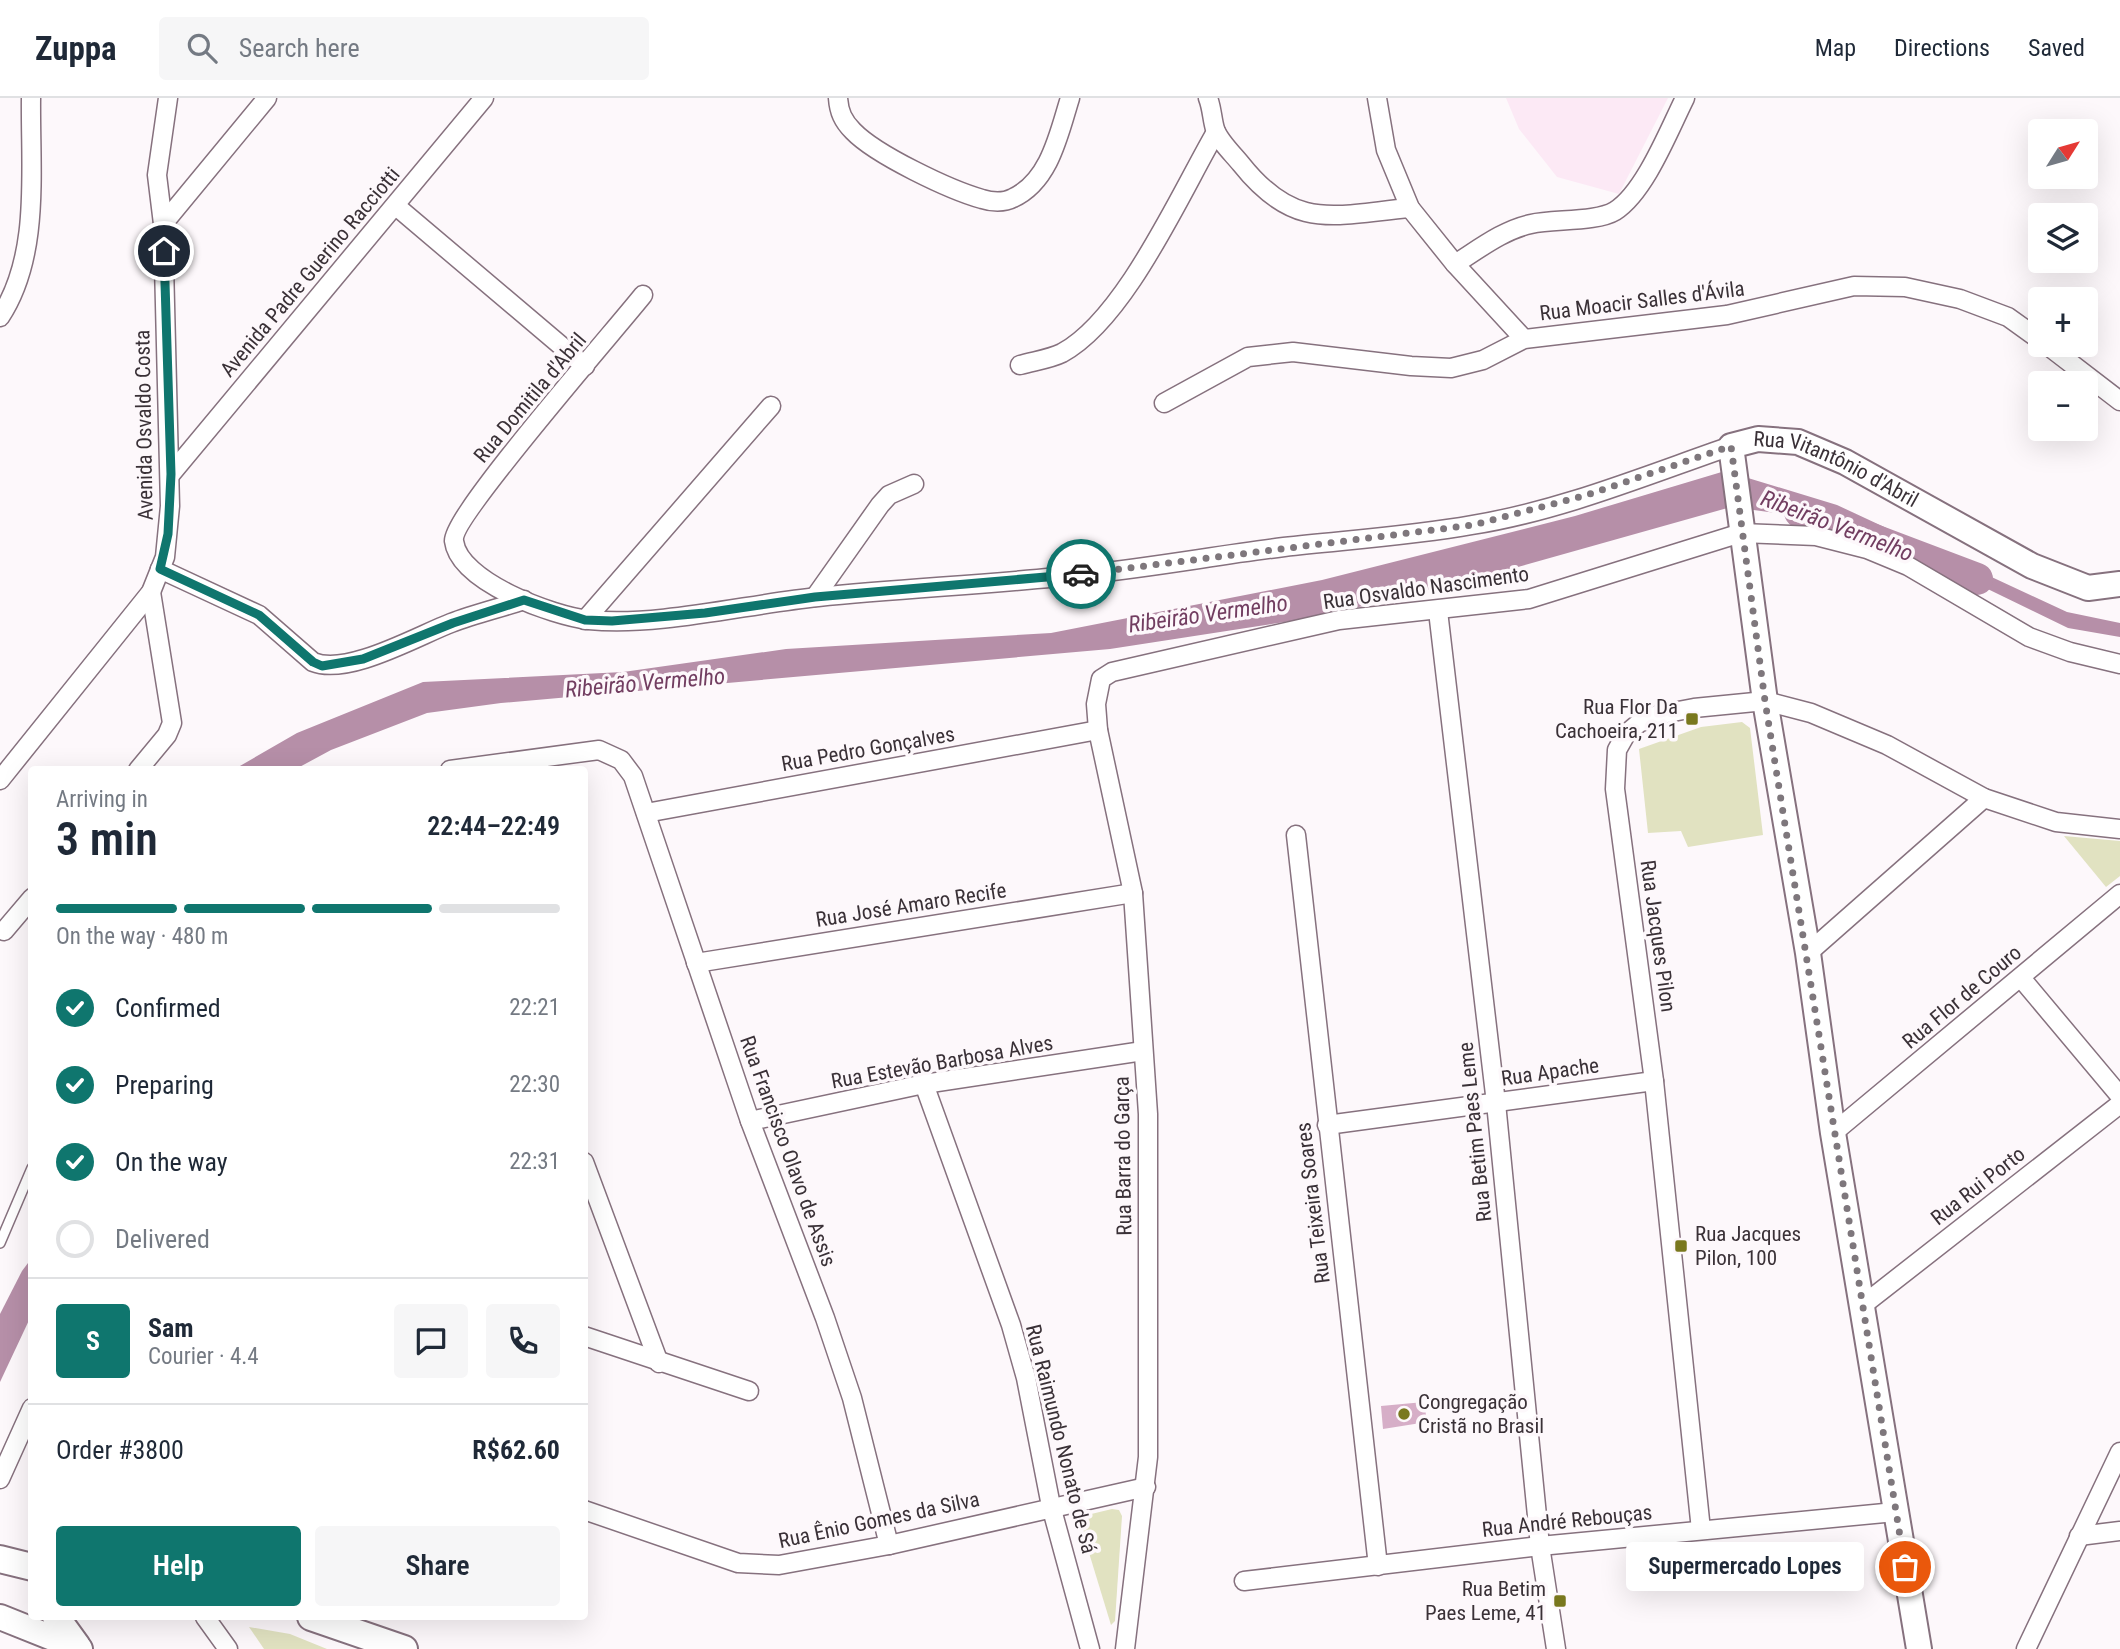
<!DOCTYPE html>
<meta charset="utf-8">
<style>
:root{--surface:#fff;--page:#f6f6f7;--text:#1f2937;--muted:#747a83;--line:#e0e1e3;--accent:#0f766e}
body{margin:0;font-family:"Roboto Condensed",sans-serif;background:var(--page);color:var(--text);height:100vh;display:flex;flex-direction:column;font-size:26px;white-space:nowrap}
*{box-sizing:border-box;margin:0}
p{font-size:23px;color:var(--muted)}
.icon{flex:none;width:38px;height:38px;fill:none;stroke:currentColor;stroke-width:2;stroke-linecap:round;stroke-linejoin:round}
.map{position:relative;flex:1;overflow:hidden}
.drawer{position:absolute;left:28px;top:668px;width:560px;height:854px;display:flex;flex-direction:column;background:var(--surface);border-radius:7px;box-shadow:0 7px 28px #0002}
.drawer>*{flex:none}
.needle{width:46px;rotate:53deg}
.tools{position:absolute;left:2028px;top:21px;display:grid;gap:14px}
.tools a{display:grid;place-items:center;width:70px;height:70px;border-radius:7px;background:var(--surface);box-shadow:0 7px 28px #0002;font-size:35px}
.pin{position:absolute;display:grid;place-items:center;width:60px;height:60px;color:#fff;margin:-30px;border:4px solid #fff;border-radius:50%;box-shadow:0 2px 7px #0007}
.courier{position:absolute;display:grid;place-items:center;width:70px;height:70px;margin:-35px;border:5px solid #0f766e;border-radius:50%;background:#fff;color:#222;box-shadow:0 2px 9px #0007}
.bubble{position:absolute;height:49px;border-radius:7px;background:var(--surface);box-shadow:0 7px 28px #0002;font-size:23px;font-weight:600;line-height:49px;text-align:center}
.summary em{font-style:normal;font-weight:600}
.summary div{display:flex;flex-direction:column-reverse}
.summary{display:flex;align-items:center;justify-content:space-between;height:119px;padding:0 28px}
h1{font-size:46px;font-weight:600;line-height:52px}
.bar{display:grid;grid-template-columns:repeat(4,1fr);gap:10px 7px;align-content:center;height:84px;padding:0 28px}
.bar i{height:9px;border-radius:5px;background:var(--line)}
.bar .selected{background:var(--accent)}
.bar p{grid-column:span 4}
.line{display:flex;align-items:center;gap:18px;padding:0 28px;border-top:2px solid var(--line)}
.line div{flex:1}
.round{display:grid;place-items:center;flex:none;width:74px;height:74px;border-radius:7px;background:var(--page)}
ol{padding:0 28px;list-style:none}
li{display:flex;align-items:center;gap:21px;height:77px}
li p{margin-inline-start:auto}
li .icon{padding:7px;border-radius:50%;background:var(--accent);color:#fff;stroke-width:4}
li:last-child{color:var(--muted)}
li i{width:38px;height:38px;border:4px solid var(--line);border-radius:50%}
.button{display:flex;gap:14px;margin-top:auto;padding:14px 28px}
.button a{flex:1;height:80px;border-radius:7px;background:var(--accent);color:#fff;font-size:28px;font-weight:600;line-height:80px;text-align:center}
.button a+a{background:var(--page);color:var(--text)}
header{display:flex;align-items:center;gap:42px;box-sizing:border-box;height:98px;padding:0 35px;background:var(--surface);border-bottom:2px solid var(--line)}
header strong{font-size:33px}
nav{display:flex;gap:38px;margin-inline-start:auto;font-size:24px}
.search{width:490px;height:63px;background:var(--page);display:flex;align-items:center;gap:18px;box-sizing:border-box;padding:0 24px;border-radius:7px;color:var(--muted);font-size:26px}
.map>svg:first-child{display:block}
.built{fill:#fce9f5}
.green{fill:#e1e2c1}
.water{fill:#b68fa8}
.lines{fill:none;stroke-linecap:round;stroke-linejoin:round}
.river{stroke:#b68fa8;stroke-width:32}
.building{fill:#d6aec7}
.lane-casing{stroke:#86717e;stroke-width:12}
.street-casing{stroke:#86717e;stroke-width:21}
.secondary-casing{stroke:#86717e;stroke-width:28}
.primary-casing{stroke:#86717e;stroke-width:30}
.lane{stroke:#fff;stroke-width:9}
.street{stroke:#fff;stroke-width:18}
.secondary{stroke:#fff;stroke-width:24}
.primary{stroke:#fff;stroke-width:26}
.done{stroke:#7e777c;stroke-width:7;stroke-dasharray:0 12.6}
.route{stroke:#0f766e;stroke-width:9}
.poi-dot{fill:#79781e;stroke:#fdf8fb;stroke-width:2.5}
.labels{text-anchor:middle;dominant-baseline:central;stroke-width:7;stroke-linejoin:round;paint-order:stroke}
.street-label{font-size:21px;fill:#3a3137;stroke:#fdf8fb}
.poi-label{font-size:21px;fill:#3a3137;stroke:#fdf8fb;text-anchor:end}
.water-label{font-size:23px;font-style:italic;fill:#723e61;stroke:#fdf8fb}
</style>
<header>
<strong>Zuppa</strong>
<div class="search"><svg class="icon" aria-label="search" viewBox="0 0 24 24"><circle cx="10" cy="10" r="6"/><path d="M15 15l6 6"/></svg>Search here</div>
<nav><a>Map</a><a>Directions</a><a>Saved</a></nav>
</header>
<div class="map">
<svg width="2120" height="1551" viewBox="0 0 2120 1551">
<rect width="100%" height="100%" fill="#fdf8fb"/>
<polygon class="built" points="1506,0 1668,0 1619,96 1557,79 1519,31"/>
<g class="green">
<polygon points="1742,624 1750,630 1763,737 1688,749 1681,733 1648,735 1639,651 1701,629"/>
<polygon points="2064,738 2120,743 2120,778 2106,789"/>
<polygon points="1112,1411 1119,1412 1122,1418 1115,1523 1111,1527 1079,1422 1083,1418"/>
<polygon points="249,1529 290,1536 327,1551 264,1551"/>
</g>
<g class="water">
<polygon points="1725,373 1837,407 2067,514 2120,525 2120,539 2068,530 1891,444 1806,419 1731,409 1511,471 1323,518 1110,551 501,605 427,615 331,652 294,672 233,672 297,635 423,584 623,574 786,551 1051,535 1322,482 1575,418"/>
<polygon points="31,1161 31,1218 0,1284 0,1216 22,1173"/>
</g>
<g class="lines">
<polyline class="river" points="1800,414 1977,481"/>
</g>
<polygon class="building" points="1424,1304 1427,1324 1383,1331 1381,1308"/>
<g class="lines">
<defs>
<polyline id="lane" points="0,1145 32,1070"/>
<g id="street">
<path d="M838 0C839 14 843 23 853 33 876 57 950 92 982 101 991 104 1004 105 1013 100 1050 83 1059 35 1070 0"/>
<path d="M1208 0C1212 10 1212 21 1215 31 1219 43 1233 56 1241 66 1295 134 1333 117 1410 110"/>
<polyline points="1377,0 1386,52 1410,110 1455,166 1524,241"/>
<polyline points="396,108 585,268"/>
<polyline points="163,126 267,0"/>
<path d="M1455 166C1479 151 1503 132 1531 126 1554 121 1597 124 1615 113 1645 94 1669 32 1685 0"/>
<path d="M643 197C617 230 451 419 454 443 459 484 553 518 589 522 659 529 747 506 818 499 908 490 999 486 1088 476 1154 469 1219 457 1284 449 1346 442 1410 438 1472 427 1560 413 1647 377 1731 348"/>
<path d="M0 219C41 157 30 71 31 0"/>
<polyline points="2047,247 2120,303"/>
<path d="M1020 267C1034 263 1050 261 1062 255 1125 221 1180 96 1216 34"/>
<polyline points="1164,305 1248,259 1293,254 1411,268 1451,270 1483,262 1524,241 1727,217 1854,188 1905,189 1960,201 2008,219 2040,242"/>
<polyline points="171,376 484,0"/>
<path d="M160 471 259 517 313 564C348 578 417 538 451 525 475 516 500 510 524 502"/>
<polyline points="815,499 880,407 889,397 914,386"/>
<polyline points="1438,513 1496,1005 1540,1448 1556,1551"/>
<polyline points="585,522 771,308"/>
<polyline points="138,672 167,637 172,625 151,494"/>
<polyline points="450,672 599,652 621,662 633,678 750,1023 825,1220 852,1300 889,1447"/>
<polyline points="0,682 151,494 165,459 170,408 163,126 157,77 168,0"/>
<polyline points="646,715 1098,632"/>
<polyline points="1296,737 1378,1468"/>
<polyline points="4,833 32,800"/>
<polyline points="1808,855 1984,700"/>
<polyline points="696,865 1133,795"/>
<polyline points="2021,880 2120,998"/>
<polyline points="924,986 1011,1227 1026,1280 1051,1408 1090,1551"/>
<polyline points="750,1023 924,986 1143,953"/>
<polyline points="1327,1027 1654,983"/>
<polyline points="1833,1035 2120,796"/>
<polyline points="584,1064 659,1265"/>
<polyline points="1863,1207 2120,1006"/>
<polyline points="584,1238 749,1293"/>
<polyline points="0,1381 32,1310"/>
<polyline points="584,1412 738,1465 779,1467 889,1447 1146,1389"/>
<polyline points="1701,1432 1654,983 1615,691 1617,652 1626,636 1639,625 1657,617 1694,610 1765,603 1811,615 1887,647 1984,700 2056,724 2120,731"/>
<polyline points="2079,1438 2120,1433"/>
<polyline points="1244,1483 1540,1448 1895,1414"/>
<polyline points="205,1519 228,1551"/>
<polyline points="1125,1551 1148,1359 1148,1016 1133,795 1098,632 1096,606 1101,581 1112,574 1339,522 1529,501 1741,435 1816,438 1867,451 1908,468 2029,539 2070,554 2120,566"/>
<polyline points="2026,1551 2120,1354"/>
</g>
<g id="secondary">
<polyline points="0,1519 80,1551"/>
<path id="s1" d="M1919 1551 1833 1035 1808 855 1765 603 1731 348 1758 341 1798 344 1845 364 2032 468 2088 490 2120 486"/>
</g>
<g id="primary">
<polyline points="0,1461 32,1469"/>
<polyline points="56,1519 77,1548"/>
<polyline points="311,1519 404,1551"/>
</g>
</defs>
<use href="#lane" class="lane-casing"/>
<use href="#street" class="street-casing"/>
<use href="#secondary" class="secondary-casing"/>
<use href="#primary" class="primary-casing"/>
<use href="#lane" class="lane"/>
<use href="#street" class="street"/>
<use href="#secondary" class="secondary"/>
<use href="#primary" class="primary"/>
</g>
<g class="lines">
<polyline class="done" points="1081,476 1473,427 1587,397 1731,348 1765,603 1905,1469"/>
<polyline class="route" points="164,153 171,376 168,436 160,471 259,517 313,564 322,568 363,561 453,525 524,502 585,522 612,523 705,515 815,499 1081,476"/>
</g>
<g class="poi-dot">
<rect x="1685" y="614" width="14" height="14" rx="3.5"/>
<rect x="1674" y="1141" width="14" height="14" rx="3.5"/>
<circle cx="1404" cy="1316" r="7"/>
<rect x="1553" y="1496" width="14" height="14" rx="3.5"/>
</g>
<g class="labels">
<g class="street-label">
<text transform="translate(310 174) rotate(-50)">Avenida Padre Guerino Racciotti</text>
<text transform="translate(1642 203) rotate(-7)">Rua Moacir Salles d'Ávila</text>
<text transform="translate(530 300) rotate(-50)">Rua Domitila d'Abril</text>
<text transform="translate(144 327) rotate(-91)">Avenida Osvaldo Costa</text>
<text stroke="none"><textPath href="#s1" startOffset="1330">Rua Vitantônio d'Abril</textPath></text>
<text transform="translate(1426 490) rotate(-8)">Rua Osvaldo Nascimento</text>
<text transform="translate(868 651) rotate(-10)">Rua Pedro Gonçalves</text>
<text transform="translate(911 807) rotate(-9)">Rua José Amaro Recife</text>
<text transform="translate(1658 838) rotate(82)">Rua Jacques Pilon</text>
<text transform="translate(1962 899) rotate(-40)">Rua Flor de Couro</text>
<text transform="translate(942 964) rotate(-10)">Rua Estevão Barbosa Alves</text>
<text transform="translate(1550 974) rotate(-8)">Rua Apache</text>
<text transform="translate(1475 1034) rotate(-96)">Rua Betim Paes Leme</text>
<text transform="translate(788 1053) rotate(70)">Rua Francisco Olavo de Assis</text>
<text transform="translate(1123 1058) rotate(-91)">Rua Barra do Garça</text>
<text transform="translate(1978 1088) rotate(-38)">Rua Rui Porto</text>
<text transform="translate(1313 1105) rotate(-97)">Rua Teixeira Soares</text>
<text transform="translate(1061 1341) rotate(76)">Rua Raimundo Nonato de Sá</text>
<text transform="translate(879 1422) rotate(-12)">Rua Ênio Gomes da Silva</text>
<text transform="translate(1567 1423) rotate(-6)">Rua André Rebouças</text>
</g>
<g class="poi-label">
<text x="1678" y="609">Rua Flor Da<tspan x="1678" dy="24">Cachoeira, 211</tspan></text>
<text x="1695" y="1136" text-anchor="start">Rua Jacques<tspan x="1695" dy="24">Pilon, 100</tspan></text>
<text x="1418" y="1304" text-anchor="start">Congregação<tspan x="1418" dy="24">Cristã no Brasil</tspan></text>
<text x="1546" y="1491">Rua Betim<tspan x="1546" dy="24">Paes Leme, 41</tspan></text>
</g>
<g class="water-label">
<text transform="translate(1837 428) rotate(21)">Ribeirão Vermelho</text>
<text transform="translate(1208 516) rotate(-8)">Ribeirão Vermelho</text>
<text transform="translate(645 585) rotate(-5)">Ribeirão Vermelho</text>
</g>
</g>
</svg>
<div class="tools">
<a><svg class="needle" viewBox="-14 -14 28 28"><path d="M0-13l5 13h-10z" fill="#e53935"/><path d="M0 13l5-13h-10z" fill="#747a83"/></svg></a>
<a><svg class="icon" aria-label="layers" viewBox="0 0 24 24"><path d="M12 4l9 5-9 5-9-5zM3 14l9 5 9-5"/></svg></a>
<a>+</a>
<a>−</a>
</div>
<div class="pin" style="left:1905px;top:1469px;background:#ea580c"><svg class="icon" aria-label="bag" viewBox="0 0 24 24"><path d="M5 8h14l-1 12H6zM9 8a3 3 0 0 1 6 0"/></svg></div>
<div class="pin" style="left:164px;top:153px;background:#1f2937"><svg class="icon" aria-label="home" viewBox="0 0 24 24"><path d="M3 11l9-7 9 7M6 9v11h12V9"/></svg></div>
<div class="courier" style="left:1081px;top:476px"><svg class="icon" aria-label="car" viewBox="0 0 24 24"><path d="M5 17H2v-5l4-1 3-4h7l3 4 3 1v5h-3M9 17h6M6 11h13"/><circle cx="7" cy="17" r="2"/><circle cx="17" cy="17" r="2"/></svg></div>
<div class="bubble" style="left:1626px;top:1444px;width:238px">Supermercado Lopes</div>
<section class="drawer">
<div class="summary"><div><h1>3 min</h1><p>Arriving in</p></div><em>22:44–22:49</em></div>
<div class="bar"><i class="selected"></i><i class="selected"></i><i class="selected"></i><i></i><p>On the way · 480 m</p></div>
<ol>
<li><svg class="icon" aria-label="check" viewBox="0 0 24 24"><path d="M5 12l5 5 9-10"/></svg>Confirmed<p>22:21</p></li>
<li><svg class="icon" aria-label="check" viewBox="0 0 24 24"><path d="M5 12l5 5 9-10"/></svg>Preparing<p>22:30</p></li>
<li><svg class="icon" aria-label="check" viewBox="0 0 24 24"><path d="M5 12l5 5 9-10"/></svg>On the way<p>22:31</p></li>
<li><i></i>Delivered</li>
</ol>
<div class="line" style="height:126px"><b class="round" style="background:var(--accent);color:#fff">S</b><div><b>Sam</b><p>Courier · 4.4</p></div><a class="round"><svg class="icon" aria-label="chat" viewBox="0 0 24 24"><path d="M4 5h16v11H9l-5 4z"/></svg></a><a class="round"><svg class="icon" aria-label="phone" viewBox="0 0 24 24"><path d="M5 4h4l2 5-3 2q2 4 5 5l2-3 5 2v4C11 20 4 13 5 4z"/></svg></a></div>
<div class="line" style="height:91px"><div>Order #3800</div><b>R$62.60</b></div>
<div class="button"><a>Help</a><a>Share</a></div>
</section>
</div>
